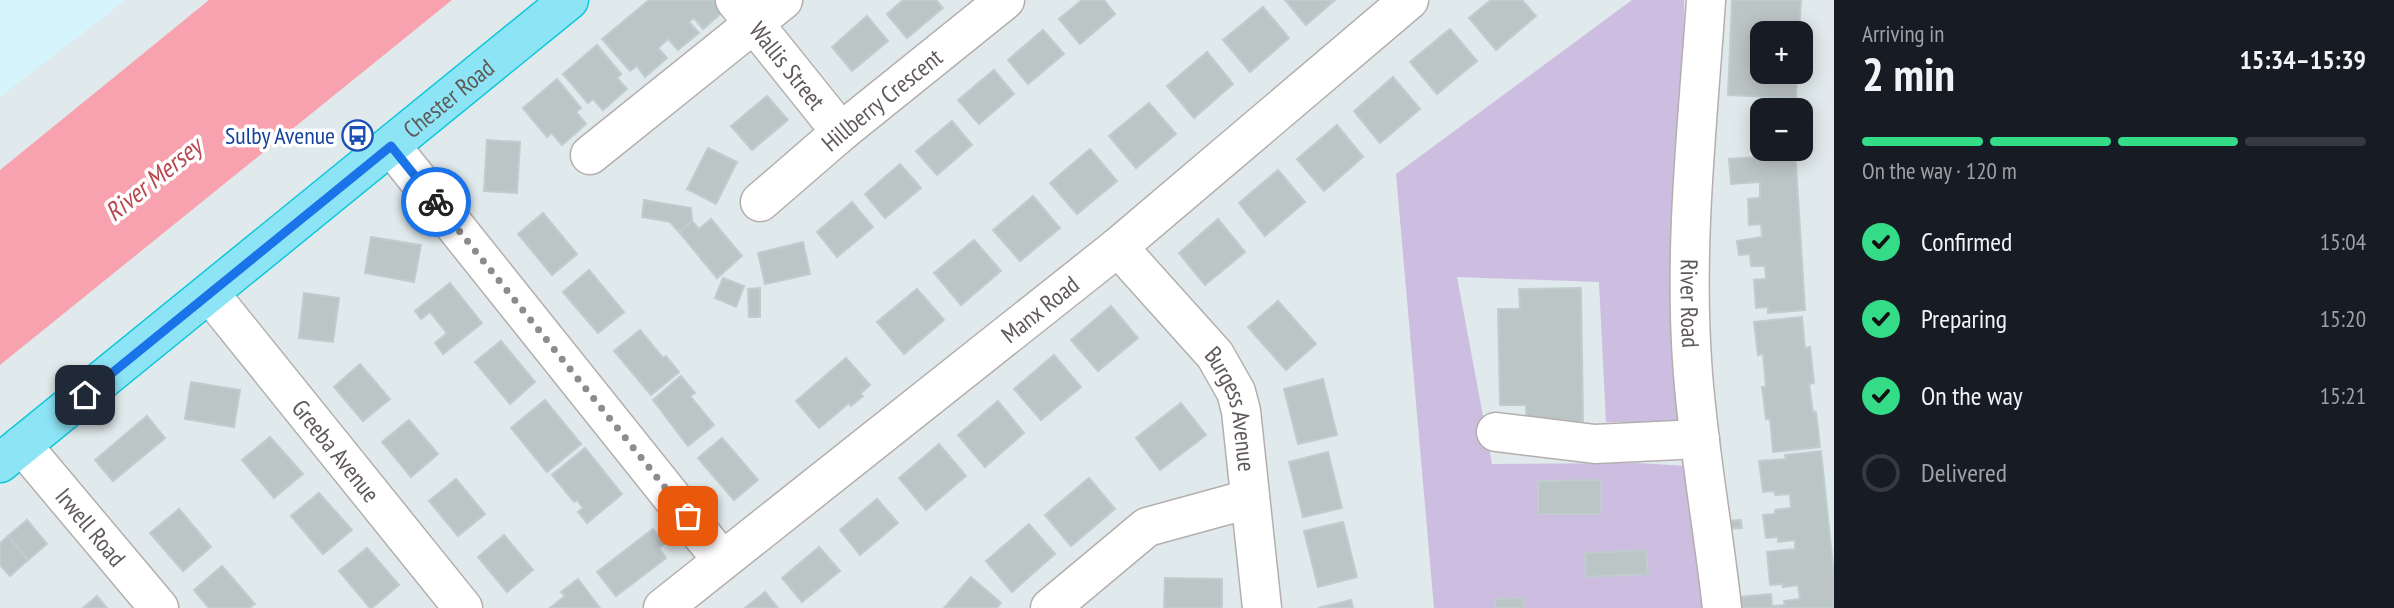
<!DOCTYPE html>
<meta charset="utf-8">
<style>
:root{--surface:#171b24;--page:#20242c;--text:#f1f3f6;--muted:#9ea1a6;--line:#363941;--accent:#34dc87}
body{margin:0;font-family:"PT Sans Narrow",sans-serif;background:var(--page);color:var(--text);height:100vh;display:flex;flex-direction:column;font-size:26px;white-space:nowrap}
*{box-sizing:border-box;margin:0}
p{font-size:23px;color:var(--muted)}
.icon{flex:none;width:38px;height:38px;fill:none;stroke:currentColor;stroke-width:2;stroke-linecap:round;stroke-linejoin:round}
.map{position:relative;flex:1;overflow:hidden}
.panel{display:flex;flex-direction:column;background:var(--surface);width:560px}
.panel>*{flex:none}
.tools{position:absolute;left:1750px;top:21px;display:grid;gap:14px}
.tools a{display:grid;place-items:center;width:63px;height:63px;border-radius:14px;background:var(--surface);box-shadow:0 4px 18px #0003;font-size:35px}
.pin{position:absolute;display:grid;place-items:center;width:60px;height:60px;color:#fff;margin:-30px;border-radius:14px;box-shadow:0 4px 10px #0006}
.courier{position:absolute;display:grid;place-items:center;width:70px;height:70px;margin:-35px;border:5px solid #1a73e8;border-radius:50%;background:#fff;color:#222;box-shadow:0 2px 9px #0007}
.summary em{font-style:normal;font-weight:600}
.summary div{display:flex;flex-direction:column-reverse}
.summary{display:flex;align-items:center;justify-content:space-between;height:119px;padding:0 28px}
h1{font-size:46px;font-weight:600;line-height:52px}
.bar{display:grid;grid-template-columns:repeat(4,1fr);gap:10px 7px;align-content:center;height:84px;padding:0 28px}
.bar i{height:9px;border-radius:5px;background:var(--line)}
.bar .active{background:var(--accent)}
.bar p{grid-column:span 4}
ol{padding:0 28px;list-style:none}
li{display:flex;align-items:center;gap:21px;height:77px}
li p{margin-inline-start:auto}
li .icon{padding:7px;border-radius:50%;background:var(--accent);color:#111;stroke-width:4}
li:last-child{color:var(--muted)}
li i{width:38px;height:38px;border:4px solid var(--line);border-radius:50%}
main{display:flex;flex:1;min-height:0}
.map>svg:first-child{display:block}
.commercial{fill:#d5f4fb}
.green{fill:#ccbde1}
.water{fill:#f8a2af}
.building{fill:#bcc5c6;stroke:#bfcdcf;stroke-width:2}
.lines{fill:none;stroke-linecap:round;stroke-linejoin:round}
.minor-casing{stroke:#b5aeae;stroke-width:41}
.highway-casing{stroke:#0fc7db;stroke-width:41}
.minor{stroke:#fff;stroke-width:38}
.highway{stroke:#8de4f5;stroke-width:38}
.done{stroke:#8d8b8c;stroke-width:7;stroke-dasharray:0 12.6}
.route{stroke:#1a73e8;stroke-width:9}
.labels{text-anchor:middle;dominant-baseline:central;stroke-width:7;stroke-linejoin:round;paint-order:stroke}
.street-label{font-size:24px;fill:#605959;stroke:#fff}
.transit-label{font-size:24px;fill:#164399;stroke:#fff;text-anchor:end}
.water-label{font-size:26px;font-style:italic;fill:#b94850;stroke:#fff}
</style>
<main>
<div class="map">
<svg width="1834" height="608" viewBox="0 0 1834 608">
<rect width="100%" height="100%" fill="#e0e9eb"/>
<polygon class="commercial" points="0,0 126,0 0,97"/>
<polygon class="green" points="1632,0 1684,0 1682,335 1689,422 1606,422 1599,282 1457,277 1492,464 1637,463 1687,466 1715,608 1434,608 1396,174"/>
<polygon class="water" points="209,0 452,0 0,365 0,170"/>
<g class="building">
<polygon points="649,0 713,0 723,12 703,29 694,18 689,22 699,33 678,50 668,39 658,48 667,58 645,77 637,66 630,71 602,39"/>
<polygon points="903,0 936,0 943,8 907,38 887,14"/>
<polygon points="1082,0 1104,0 1115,14 1080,44 1059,19"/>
<polygon points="1285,0 1335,0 1306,25"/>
<polygon points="1491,0 1522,0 1536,16 1496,50 1469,18"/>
<polygon points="1732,0 1801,0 1799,33 1762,33 1762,72 1797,72 1796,98 1728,95"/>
<polygon points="1263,7 1289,38 1250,72 1223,40"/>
<polygon points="867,16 888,41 852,71 832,47"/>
<polygon points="1450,29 1477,61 1437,94 1410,62"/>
<polygon points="1043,30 1064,54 1028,84 1008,60"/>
<polygon points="597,45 621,74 617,78 627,89 603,110 593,99 588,103 563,74"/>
<polygon points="1207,52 1233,84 1194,118 1167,86"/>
<polygon points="994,70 1014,94 979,124 958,100"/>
<polygon points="1393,77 1420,109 1380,143 1354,111"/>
<polygon points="557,79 581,108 576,112 586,124 562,145 552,133 547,137 523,108"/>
<polygon points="767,96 788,120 752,150 731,126"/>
<polygon points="1149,103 1176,134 1136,168 1109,136"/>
<polygon points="952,121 972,145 937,175 916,151"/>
<polygon points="1337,125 1363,157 1324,191 1297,159"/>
<polygon points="487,140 520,142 517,193 484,191"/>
<polygon points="1757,146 1762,146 1762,149 1795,149 1805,310 1768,313 1768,307 1756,308 1754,280 1766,279 1765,266 1751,266 1750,254 1739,255 1737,241 1762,237 1761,224 1749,225 1748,199 1760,198 1760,182 1731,184 1729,159 1758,157"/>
<polygon points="708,148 737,162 716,204 687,189"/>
<polygon points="1090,149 1117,181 1077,214 1050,183"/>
<polygon points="900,164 921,188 885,218 865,194"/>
<polygon points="1278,170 1305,202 1265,236 1239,203"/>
<polygon points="1033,196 1060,228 1020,261 993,230"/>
<polygon points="644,200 691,208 692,221 679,232 670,222 642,217"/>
<polygon points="852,202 873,227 837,257 817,232"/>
<polygon points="543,213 577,254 552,275 518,234"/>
<polygon points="711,219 742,256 717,278 679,232 692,221 699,229"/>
<polygon points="1218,219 1245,252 1205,285 1179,253"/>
<polygon points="371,237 421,245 414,282 365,273"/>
<polygon points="974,240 1001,271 961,305 934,273"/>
<polygon points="803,242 810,274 765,284 758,253"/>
<polygon points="589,270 624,312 598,333 563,292"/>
<polygon points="723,278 744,286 736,307 715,298"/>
<polygon points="450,283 482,323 443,354 435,343 447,333 430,312 421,319 415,311"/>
<polygon points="760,288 760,317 749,317 748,289"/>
<polygon points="1581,288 1583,422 1526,423 1526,405 1500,405 1498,309 1520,309 1519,289"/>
<polygon points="917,289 944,320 904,354 877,322"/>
<polygon points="304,293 339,298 333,342 299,338"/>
<polygon points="1278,301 1316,344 1286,370 1248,327"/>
<polygon points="1111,306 1138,338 1098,371 1071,340"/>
<polygon points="1802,317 1805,348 1810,347 1814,383 1809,384 1813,412 1816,412 1820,447 1773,452 1770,419 1766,419 1762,387 1766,387 1763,354 1758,355 1754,322"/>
<polygon points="640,330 663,358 666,356 679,372 651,395 614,351"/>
<polygon points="501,341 535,382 510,404 475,362"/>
<polygon points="1054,355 1081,387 1041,420 1014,389"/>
<polygon points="846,358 870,385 860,394 863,396 851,406 849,403 819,428 796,401"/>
<polygon points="360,364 390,399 363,421 334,387"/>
<polygon points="681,376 695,393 690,396 714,425 688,446 653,400"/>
<polygon points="1323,379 1337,435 1298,444 1284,389"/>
<polygon points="191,382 240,390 234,427 185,419"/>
<polygon points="545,400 581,444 547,472 511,428"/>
<polygon points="998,401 1024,433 985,467 958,435"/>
<polygon points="1181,403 1206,435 1160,470 1136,438"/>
<polygon points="147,416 165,438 113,481 95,460"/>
<polygon points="409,420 438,454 411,477 382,442"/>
<polygon points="270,437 303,474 274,498 242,460"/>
<polygon points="722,438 758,480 734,500 698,458"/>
<polygon points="939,444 966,476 926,510 899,478"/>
<polygon points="585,448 622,494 587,523 578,512 583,508 577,500 574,502 552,475"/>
<polygon points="1821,451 1834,576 1834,608 1739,608 1738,597 1771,594 1772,606 1785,605 1784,601 1800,599 1798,585 1783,587 1783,584 1770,585 1767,552 1795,549 1795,540 1778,542 1778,537 1766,538 1763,515 1775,514 1775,510 1791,508 1790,494 1775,495 1774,491 1763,492 1759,461 1786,459 1785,455"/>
<polygon points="1328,452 1342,508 1303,517 1289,462"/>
<polygon points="1089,478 1115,509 1071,546 1045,515"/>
<polygon points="456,479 485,514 458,536 429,501"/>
<polygon points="1601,480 1601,514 1538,514 1538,481"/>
<polygon points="319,493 352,530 323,554 291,516"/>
<polygon points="877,499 898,523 860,555 840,530"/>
<polygon points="179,509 211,547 183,571 150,533"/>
<polygon points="27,520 47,544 28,560 8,536"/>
<polygon points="1741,520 1742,528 1727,529 1727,521"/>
<polygon points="1343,522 1357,577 1318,587 1304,531"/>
<polygon points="1029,524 1055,554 1012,592 986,561"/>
<polygon points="653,529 664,544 659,548 666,558 616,596 597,572"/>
<polygon points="504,535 533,570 507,592 478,557"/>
<polygon points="8,536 28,560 10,576 0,565 0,543"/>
<polygon points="819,547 840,571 802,602 782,578"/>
<polygon points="367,548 399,585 372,608 370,608 339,571"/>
<polygon points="1646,550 1648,574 1586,577 1585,553"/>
<polygon points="222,566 255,604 249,608 209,608 194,590"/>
<polygon points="971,577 1001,603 997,608 944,608"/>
<polygon points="1165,578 1222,579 1222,608 1164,608"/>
<polygon points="578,579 600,608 550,608 565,596 561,592"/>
<polygon points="765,592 778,608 745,608"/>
<polygon points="97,596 107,608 83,608"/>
<polygon points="1524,598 1525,608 1496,608 1495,599"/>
<polygon points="1351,600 1353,608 1318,608"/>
</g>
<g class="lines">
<defs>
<g id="minor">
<path id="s1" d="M735 0 841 132"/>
<path id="s2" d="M1706 0C1698 120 1684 240 1692 360 1697 443 1713 525 1722 608"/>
<polyline points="391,146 722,560"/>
<polyline points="590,155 783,0"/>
<path id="s3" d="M760 202 841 132 1005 0"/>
<path id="s4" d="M1118 247 1215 355 1236 392 1241 411 1262 608"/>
<path id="s5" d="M210 294 463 608"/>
<polyline points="1496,432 1595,444 1700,439"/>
<path id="s6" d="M22 445 159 608"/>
<path id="s7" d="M663 608 1118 247 1409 0"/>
<polyline points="1050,608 1147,527 1249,499"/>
</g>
<g id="highway">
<path id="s8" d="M0 463 569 0"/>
</g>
</defs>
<use href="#minor" class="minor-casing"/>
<use href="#highway" class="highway-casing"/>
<use href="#minor" class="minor"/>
<use href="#highway" class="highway"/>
</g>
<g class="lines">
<polyline class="done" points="436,202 688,516"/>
<polyline class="route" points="85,395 391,146 436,202"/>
</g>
<defs>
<symbol id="bus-ring" viewBox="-11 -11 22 22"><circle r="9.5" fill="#fff" stroke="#1a4fb4" stroke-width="1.5"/><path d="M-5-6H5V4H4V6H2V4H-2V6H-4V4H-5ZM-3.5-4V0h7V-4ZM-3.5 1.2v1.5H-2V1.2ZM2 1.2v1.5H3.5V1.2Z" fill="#1a4fb4"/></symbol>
</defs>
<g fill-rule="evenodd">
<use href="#bus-ring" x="340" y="118" width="35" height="35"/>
</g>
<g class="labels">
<g class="street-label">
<text stroke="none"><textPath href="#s1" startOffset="84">Wallis Street</textPath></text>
<text stroke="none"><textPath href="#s8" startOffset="578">Chester Road</textPath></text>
<text stroke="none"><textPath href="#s3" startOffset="159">Hillberry Crescent</textPath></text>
<text stroke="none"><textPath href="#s2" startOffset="304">River Road</textPath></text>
<text stroke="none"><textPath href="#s7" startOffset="481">Manx Road</textPath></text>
<text stroke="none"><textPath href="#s4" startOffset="203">Burgess Avenue</textPath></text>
<text stroke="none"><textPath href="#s5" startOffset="201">Greeba Avenue</textPath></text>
<text stroke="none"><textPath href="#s6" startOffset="107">Irwell Road</textPath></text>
</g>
<g class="transit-label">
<text x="335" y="135">Sulby Avenue</text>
</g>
<g class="water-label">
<text transform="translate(153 179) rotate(-39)">River Mersey</text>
</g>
</g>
</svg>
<div class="tools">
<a>+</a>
<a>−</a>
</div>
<div class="pin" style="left:688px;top:516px;background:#ea580c"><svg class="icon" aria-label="bag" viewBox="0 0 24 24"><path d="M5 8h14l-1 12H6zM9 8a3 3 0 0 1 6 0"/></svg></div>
<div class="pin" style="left:85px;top:395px;background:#1f2937"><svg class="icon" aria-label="home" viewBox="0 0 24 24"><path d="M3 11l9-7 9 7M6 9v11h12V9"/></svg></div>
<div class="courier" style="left:436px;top:202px"><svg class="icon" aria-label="bike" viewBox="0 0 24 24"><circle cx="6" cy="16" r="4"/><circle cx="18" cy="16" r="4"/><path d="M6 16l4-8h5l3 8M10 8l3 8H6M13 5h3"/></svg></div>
</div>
<section class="panel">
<div class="summary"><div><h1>2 min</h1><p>Arriving in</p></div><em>15:34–15:39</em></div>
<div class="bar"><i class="active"></i><i class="active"></i><i class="active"></i><i></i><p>On the way · 120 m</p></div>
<ol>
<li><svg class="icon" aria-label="check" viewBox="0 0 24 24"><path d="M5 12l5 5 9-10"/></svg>Confirmed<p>15:04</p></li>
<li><svg class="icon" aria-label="check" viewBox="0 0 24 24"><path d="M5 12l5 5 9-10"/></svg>Preparing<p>15:20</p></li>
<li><svg class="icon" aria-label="check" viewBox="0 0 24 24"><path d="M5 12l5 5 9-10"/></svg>On the way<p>15:21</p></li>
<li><i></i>Delivered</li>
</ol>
</section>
</main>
